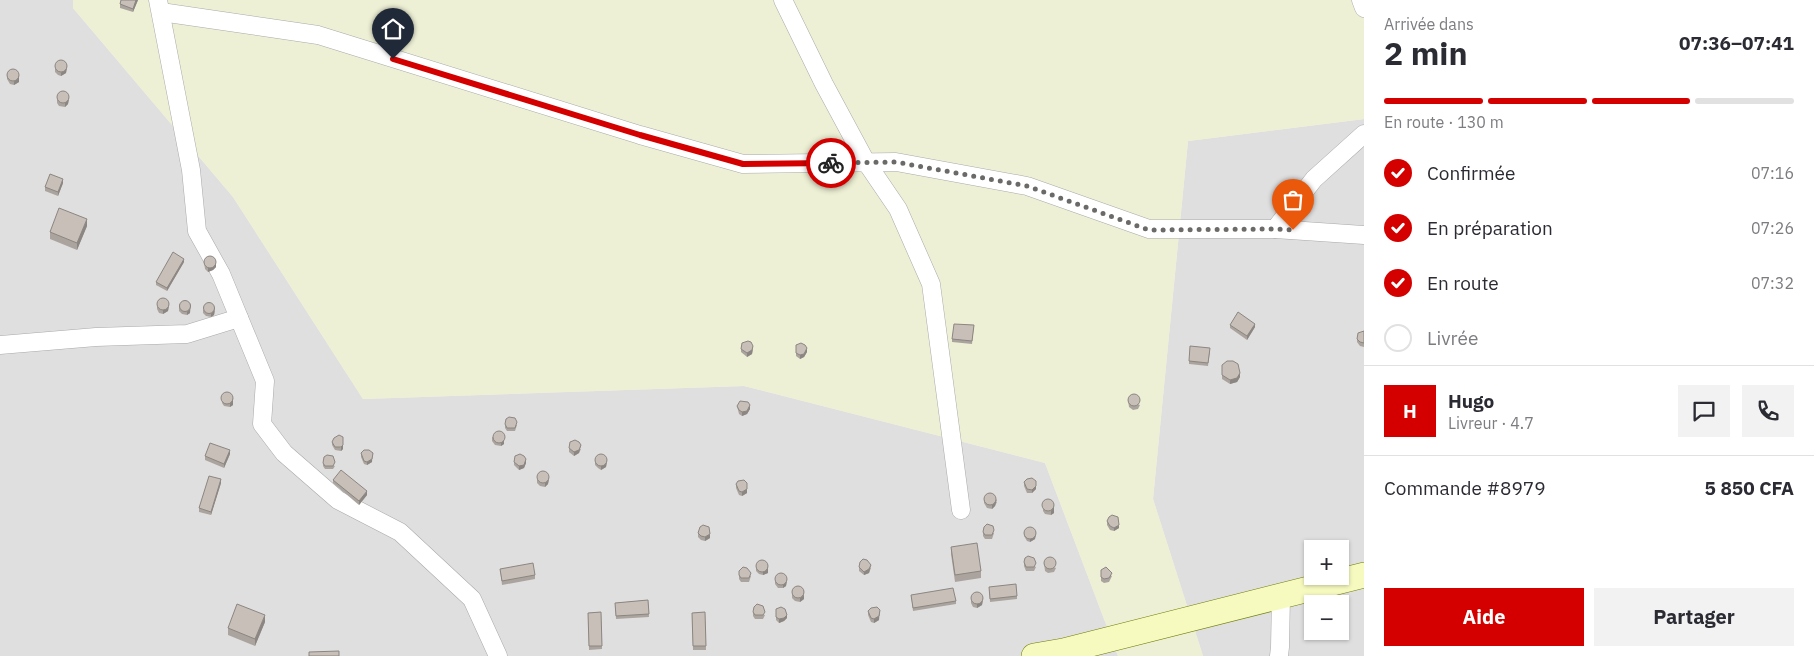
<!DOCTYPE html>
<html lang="fr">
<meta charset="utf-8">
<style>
:root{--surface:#fff;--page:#f2f2f3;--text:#2b2b33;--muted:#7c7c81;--line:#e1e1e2;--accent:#d40000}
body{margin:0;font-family:"IBM Plex Sans",sans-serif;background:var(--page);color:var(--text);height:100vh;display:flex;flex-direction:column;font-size:19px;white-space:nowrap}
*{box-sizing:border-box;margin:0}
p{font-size:16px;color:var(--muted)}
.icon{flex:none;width:28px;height:28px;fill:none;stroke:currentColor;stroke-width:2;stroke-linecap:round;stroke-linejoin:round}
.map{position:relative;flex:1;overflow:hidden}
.sheet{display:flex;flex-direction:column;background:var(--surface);width:450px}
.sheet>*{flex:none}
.tools{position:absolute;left:1304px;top:540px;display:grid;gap:10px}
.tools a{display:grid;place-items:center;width:45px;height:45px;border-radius:0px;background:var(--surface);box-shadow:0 1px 4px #0004;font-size:25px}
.pin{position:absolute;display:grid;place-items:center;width:42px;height:42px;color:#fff;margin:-51px -21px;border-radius:50% 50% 50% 0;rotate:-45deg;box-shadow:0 0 5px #0007}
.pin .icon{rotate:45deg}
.courier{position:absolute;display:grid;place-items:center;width:50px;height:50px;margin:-25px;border:4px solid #d40000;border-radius:50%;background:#fff;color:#222;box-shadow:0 1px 6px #0007}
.summary em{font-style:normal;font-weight:800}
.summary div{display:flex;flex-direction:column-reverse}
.summary{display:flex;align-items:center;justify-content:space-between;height:85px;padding:0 20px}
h1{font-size:32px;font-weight:800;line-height:38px}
.bar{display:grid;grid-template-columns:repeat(4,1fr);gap:8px 5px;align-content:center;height:60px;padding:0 20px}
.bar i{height:6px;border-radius:4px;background:var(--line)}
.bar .selected{background:var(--accent)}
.bar p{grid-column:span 4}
.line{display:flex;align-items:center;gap:12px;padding:0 20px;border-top:1px solid var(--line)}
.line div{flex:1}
.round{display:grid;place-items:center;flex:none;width:52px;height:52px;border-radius:0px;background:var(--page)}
ol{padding:0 20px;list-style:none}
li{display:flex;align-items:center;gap:15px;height:55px}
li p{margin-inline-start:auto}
li .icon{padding:5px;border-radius:50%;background:var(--accent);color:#fff;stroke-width:4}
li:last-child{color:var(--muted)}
li i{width:28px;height:28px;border:2px solid var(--line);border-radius:50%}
.cta{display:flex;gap:10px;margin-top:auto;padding:10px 20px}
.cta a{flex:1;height:58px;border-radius:0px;background:var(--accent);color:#fff;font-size:20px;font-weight:800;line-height:58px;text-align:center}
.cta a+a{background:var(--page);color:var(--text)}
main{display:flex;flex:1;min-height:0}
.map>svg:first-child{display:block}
.residential{fill:#e0dfdf;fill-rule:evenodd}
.farmland{fill:#eef0d5}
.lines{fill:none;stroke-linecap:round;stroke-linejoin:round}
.street-casing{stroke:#a9a9a9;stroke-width:19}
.secondary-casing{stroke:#707d05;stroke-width:26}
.street{stroke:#fff;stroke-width:18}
.secondary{stroke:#f7fabf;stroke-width:25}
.wall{fill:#aba49e}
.shaded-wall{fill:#8b8681}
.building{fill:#c7bfb8;stroke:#8b8681}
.done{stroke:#6b6a68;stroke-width:5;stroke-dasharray:0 9}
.route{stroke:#d40000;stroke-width:6}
</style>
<main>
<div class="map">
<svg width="1364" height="656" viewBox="0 0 1364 656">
<rect width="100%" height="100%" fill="#f2efe9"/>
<g class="residential">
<polygon points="0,0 73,0 73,8 233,197 363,399 744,386 1045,463 1118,656 0,656"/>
<path d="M1364 119V656H1203L1153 499 1188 141ZM1312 549H1340V576H1312ZM1312 604H1340V631H1312Z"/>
</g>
<polygon class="farmland" points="73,0 1364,0 1364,119 1188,141 1153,499 1203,656 1118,656 1045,463 744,386 363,399 233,197 73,8"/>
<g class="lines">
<defs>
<g id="street">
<polyline points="158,0 191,170 197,231 221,274 265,381 262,424 284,453 338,500 400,532 472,599 498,656"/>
<polyline points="783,0 824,84 866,162 898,209 931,284 961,510"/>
<polyline points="1361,0 1364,8"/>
<polyline points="161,12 318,35 640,135 743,164 896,162 1027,186 1149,229 1275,229 1364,235"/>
<polyline points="1275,229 1314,179 1364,134"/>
<polyline points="0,345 96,337 187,334 239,318"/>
<polyline points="1279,656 1280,647 1281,596"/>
</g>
<polyline id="secondary" points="1034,656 1063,651 1364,575"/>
</defs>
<use href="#street" class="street-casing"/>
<use href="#secondary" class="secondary-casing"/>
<use href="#street" class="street"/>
<use href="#secondary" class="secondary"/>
</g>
<g class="wall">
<polygon points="121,0 138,0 133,12 120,8 120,4"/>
<polygon points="55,68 67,69 66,73 61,76 58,75 55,72"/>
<polygon points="7,75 19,78 19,82 14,85 10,84 7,79"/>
<polygon points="57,99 69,100 68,104 65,107 59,106 57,103"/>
<polygon points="63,183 58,196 45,191 45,187"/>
<polygon points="87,226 77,250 50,239 50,232"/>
<polygon points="184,262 167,291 156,285 156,282"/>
<polygon points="204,262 216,267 213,270 208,272 205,269"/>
<polygon points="179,304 190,313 187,315 182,314 179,311"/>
<polygon points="157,306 169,307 168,311 163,314 159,313 157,309"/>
<polygon points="203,310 215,311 214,315 211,317 206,316 203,313"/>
<polygon points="974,325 972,344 952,342 952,339"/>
<polygon points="1230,325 1255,327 1247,340 1230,328"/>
<polygon points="1364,331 1364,347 1360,346 1357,342 1357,339"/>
<polygon points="796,345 807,352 804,357 800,359 796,356"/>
<polygon points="741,349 753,350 752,354 747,357 741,352"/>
<polygon points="1210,351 1208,366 1189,364 1189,361"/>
<polygon points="1222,365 1240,377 1237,382 1230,384 1222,379"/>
<polygon points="222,395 233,401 233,405 230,407 224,406 222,403"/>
<polygon points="1128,400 1140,405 1138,409 1133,410 1129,407"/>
<polygon points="737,406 750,409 747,414 742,416 739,414"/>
<polygon points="505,424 517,425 515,431 507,431 505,428"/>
<polygon points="492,437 504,440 504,444 501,446 495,445 492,441"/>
<polygon points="332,442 343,449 341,451 335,450 332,445"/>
<polygon points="569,448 581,449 579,453 574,456 569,452"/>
<polygon points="361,453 373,453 372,462 367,465 364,464 361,457"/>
<polygon points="230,454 224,468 205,460 205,456"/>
<polygon points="514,462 526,463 524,468 519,470 514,465"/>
<polygon points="595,462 607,463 606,467 601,470 598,468 595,465"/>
<polygon points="323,463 335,466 333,469 325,469 323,466"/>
<polygon points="537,479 549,480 548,484 545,487 540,486 537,483"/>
<polygon points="333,480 367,495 359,505 333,483"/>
<polygon points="1024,482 1036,489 1032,493 1027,493 1024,486"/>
<polygon points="221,483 211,515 199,512 199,508"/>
<polygon points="747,483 747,493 742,496 739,495 736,488 736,484"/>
<polygon points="984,499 997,502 995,506 992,509 987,508 984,503"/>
<polygon points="1043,507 1054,508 1054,513 1051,515 1045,514 1043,511"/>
<polygon points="1107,521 1119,528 1114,531 1110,530 1107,525"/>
<polygon points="983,532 994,533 992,539 985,539 983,536"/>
<polygon points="1024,532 1036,535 1035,539 1030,542 1027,541 1024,536"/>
<polygon points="698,533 710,538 705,541 701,540 698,537"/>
<polygon points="951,547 981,571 981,578 955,582 951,554"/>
<polygon points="1024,562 1036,567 1034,571 1026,571 1024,566"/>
<polygon points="1044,563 1056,568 1054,572 1048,573 1045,571"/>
<polygon points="756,567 768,568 768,573 763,575 759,574 756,571"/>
<polygon points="859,567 871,568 869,573 864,575 859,571"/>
<polygon points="500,569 535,575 535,579 502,585"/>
<polygon points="1101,570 1112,576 1109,582 1104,583 1101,581"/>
<polygon points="739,571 751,576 749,582 741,582 739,579"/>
<polygon points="775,581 787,582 786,586 783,588 778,588 775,584"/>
<polygon points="989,587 1017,596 1017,599 990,602"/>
<polygon points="804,590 804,599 800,602 795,601 792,598 792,594"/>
<polygon points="911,595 956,601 956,604 913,611"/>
<polygon points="648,600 649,617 616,619 615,603"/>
<polygon points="971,600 983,601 982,605 977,608 973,607 971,603"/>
<polygon points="776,609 787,618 784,621 779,623 776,620"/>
<polygon points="868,611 879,620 874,623 871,622 868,615"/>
<polygon points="601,612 602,649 589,650 588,613"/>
<polygon points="705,612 706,650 693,650 692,613"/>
<polygon points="753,612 765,615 763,619 755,619 753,616"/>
<polygon points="265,622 255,646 228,635 228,628"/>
</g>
<g class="shaded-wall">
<polygon points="136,0 138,0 133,12 133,9"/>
<polygon points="67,65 66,73 61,76 61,73"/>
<polygon points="19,75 19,82 14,85 14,82"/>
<polygon points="69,97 68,104 65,107 65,103"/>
<polygon points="63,179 63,183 58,196 58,192"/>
<polygon points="87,219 87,226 77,250 77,243"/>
<polygon points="184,259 184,262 167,291 167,288"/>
<polygon points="216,263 216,267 213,270 208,272 208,268"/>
<polygon points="169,303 168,311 163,314 163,310"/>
<polygon points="191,303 190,313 187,315 187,312"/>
<polygon points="215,307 214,315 211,317 211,314"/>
<polygon points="1255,324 1255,327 1247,340 1247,336"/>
<polygon points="753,346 752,354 747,357 747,353"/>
<polygon points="807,348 807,352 804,357 800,359 800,355"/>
<polygon points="1240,373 1240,377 1237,382 1230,384 1230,380"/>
<polygon points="233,397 233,405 230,407 230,404"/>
<polygon points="750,405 750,409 747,414 742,416 742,412"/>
<polygon points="504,436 504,444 501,446 501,443"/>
<polygon points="343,445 343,449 341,451 341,447"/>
<polygon points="581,445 579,453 574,456 574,452"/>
<polygon points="230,450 230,454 224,468 224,464"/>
<polygon points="372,459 372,462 367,465 367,462"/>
<polygon points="526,459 526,463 524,468 519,470 519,466"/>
<polygon points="607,459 606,467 601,470 601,466"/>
<polygon points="549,477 548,484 545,487 545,483"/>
<polygon points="221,479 221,483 211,515 211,512"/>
<polygon points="1036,486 1036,489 1032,493 1032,490"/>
<polygon points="747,489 747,493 742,496 742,492"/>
<polygon points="367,491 367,495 359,505 359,501"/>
<polygon points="997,499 995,506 992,509 992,505"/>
<polygon points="1054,505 1054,513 1051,515 1051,511"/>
<polygon points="1119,525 1119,528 1114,531 1114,528"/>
<polygon points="1036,532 1035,539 1030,542 1030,539"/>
<polygon points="710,534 710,538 705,541 705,537"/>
<polygon points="768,565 768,573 763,575 763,572"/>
<polygon points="871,565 869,573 864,575 864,572"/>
<polygon points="787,578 786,586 783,588 783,585"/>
<polygon points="804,595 804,599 800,602 800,598"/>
<polygon points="983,597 982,605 977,608 977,604"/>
<polygon points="880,610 879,620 874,623 874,619"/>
<polygon points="265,615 265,622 255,646 255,639"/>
<polygon points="787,615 787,618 784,621 779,623 779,619"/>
</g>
<g class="building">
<polygon points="121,0 136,0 133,9 120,4"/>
<circle cx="61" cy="66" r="6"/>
<circle cx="13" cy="75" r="6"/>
<circle cx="63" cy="97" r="6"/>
<polygon points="50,174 63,179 58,192 45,187"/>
<polygon points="59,208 87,219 77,243 50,232"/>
<polygon points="173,252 184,259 167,288 156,282"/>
<circle cx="210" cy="262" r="6"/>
<circle cx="163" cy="304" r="6"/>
<circle cx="185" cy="306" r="5.5"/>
<circle cx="209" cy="308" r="5.5"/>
<polygon points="1238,312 1255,324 1247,336 1230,325"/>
<polygon points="954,324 974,325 972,341 952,339"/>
<polygon points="1364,331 1364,343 1360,342 1357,339 1358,333"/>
<polygon points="748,341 751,342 753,346 752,350 747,353 741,349 742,343"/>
<polygon points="801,343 805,345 807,348 804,354 800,355 796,353 796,345"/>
<polygon points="1190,346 1210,348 1208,363 1189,361"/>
<polygon points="1227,361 1233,361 1238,364 1240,373 1237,378 1230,380 1222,375 1222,365"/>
<circle cx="227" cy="398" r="6"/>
<circle cx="1134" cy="400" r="6"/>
<polygon points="740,401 748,402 750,405 747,411 742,412 739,410 737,406"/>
<polygon points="509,417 515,418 517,422 515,428 507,428 505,424 506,419"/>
<circle cx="499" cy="437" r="6"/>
<polygon points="339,435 343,437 343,445 341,447 335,447 332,442 334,438"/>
<polygon points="575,440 579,442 581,445 579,450 574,452 569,448 570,442"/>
<polygon points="210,443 230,450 224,464 205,456"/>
<polygon points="364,450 369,450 373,453 372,459 367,462 364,461 361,453"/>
<polygon points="520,454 524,456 526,459 524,465 519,466 514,462 515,456"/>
<circle cx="601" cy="460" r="6"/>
<polygon points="327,455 333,456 335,462 333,466 325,466 323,463 324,457"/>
<polygon points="341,470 367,491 359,501 333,480"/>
<circle cx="543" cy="477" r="6"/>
<polygon points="209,476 221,479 211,512 199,508"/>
<polygon points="1032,478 1036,481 1036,486 1032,490 1027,489 1024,482 1027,479"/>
<polygon points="744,480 747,483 747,489 742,492 739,491 736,484 738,481"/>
<circle cx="990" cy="499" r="6"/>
<circle cx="1048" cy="505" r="6"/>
<polygon points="1112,515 1118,517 1119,525 1114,528 1110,526 1107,521 1109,517"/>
<polygon points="987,524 993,526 994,530 992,535 985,535 983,532 984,527"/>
<polygon points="703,525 709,527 710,534 705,537 701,536 698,533 700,527"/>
<circle cx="1030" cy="533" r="6"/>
<polygon points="977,543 981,571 955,575 951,547"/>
<polygon points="1028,556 1034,558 1036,563 1034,567 1026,567 1024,562 1025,558"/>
<circle cx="1050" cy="563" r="6"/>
<polygon points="863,559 867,560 871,565 869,569 864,572 859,567 860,562"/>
<circle cx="762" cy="566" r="6"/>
<polygon points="533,563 535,575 502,581 500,569"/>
<polygon points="743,567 747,568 751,573 749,578 741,578 739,575 739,571"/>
<polygon points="1106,567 1112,573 1109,578 1104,579 1101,577 1101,570"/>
<circle cx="781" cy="579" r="6"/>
<polygon points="1016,584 1017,596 990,599 989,587"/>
<circle cx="798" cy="592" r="6"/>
<polygon points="953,588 956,601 913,608 911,595"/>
<circle cx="977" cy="598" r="6"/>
<polygon points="648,600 649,614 616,616 615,603"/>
<polygon points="237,604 265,615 255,639 228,628"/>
<polygon points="757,604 763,606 765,612 763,615 755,615 753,612 754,607"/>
<polygon points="781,607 785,609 787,615 784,618 779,619 776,617 776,609"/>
<polygon points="877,607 880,610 879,616 874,619 871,618 868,611 871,608"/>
<polygon points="601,612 602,646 589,646 588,613"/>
<polygon points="705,612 706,646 693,646 692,613"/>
<polygon points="339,651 339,656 309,656 309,652"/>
</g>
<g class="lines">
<polyline class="done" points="831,163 896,162 1027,186 1149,230 1275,229 1293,230"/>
<polyline class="route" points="393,59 640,135 743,164 831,163"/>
</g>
</svg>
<div class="tools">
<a>+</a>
<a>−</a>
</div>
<div class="pin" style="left:1293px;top:230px;background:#ea580c"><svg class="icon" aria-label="bag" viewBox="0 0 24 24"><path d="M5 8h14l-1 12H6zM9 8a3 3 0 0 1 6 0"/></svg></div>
<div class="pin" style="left:393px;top:59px;background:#1f2937"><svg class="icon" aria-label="home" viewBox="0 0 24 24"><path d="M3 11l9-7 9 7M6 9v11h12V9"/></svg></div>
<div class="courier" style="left:831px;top:163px"><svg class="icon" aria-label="bike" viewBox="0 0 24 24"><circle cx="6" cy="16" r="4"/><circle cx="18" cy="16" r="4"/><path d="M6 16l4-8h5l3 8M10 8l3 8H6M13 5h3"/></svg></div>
</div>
<section class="sheet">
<div class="summary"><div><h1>2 min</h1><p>Arrivée dans</p></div><em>07:36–07:41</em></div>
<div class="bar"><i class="selected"></i><i class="selected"></i><i class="selected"></i><i></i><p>En route · 130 m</p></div>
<ol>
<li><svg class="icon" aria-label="check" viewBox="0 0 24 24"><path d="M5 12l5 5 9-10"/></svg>Confirmée<p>07:16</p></li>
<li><svg class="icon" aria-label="check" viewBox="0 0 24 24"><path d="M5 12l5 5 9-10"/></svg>En préparation<p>07:26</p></li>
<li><svg class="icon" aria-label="check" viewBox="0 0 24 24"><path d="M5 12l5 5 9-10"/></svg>En route<p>07:32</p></li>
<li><i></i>Livrée</li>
</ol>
<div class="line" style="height:90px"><b class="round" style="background:var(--accent);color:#fff">H</b><div><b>Hugo</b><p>Livreur · 4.7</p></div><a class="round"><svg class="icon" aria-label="chat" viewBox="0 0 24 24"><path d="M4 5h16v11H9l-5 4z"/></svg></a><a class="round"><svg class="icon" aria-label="phone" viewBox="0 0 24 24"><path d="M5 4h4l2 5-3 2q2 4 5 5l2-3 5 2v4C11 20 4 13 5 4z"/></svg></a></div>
<div class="line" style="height:65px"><div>Commande #8979</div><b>5 850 CFA</b></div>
<div class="cta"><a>Aide</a><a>Partager</a></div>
</section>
</main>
